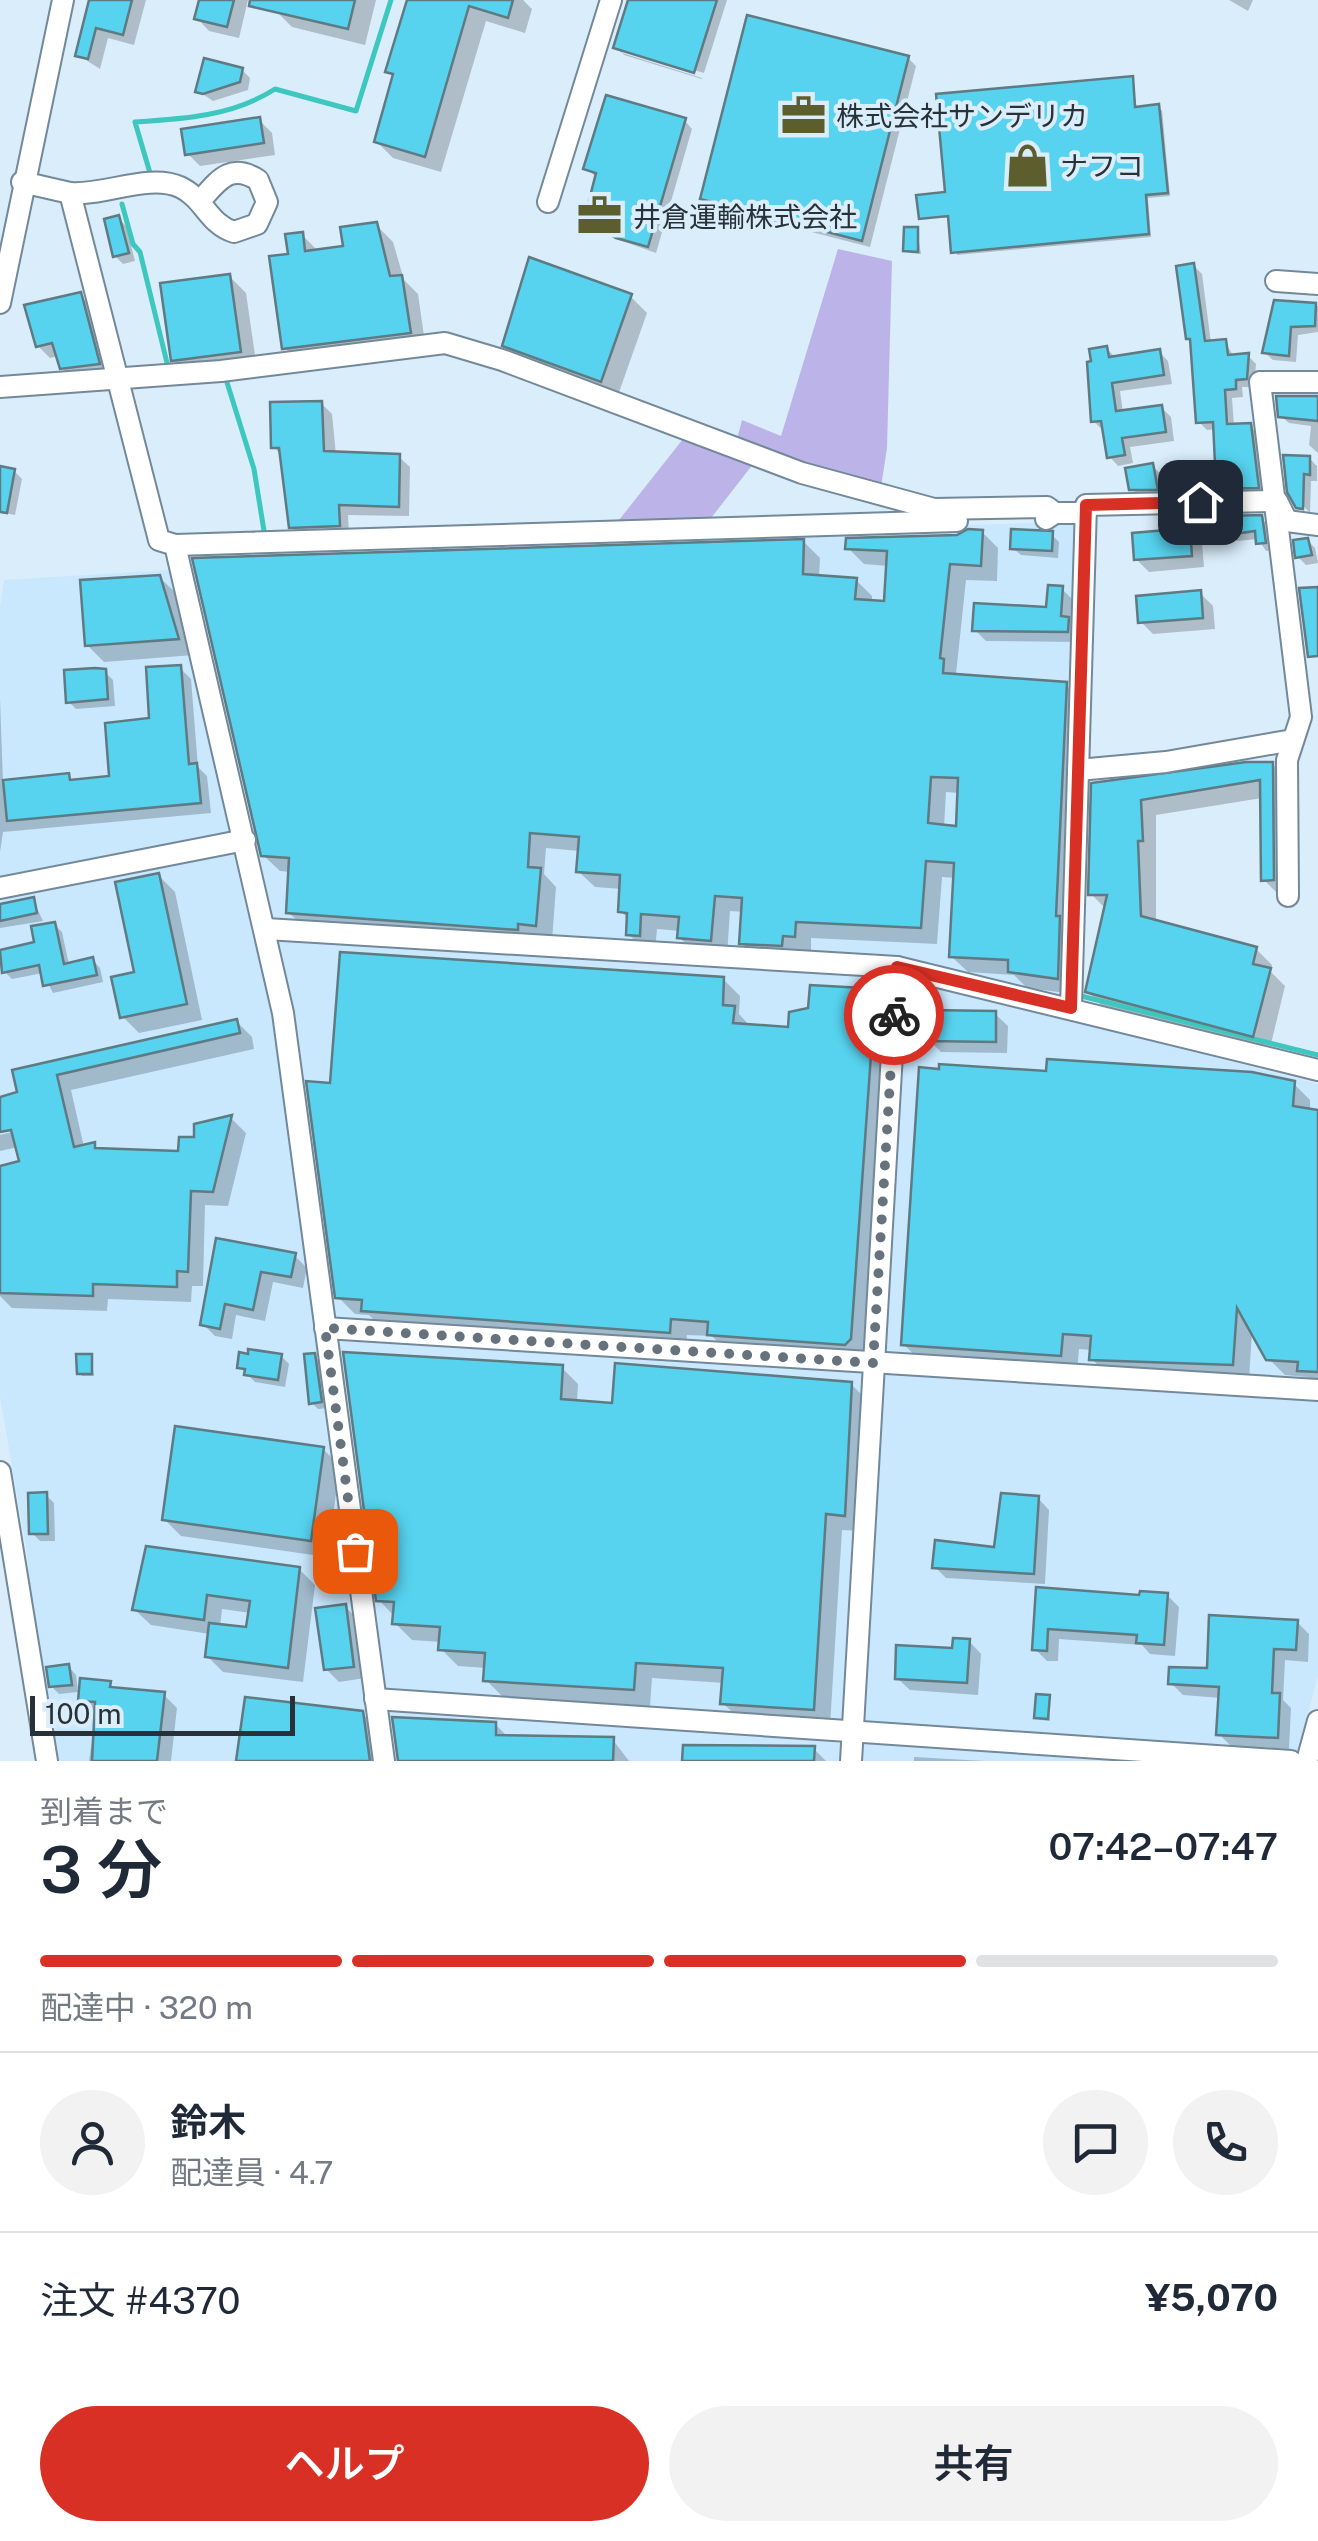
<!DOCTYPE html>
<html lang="ja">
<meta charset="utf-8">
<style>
:root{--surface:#fff;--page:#f2f2f3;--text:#1f2937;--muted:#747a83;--line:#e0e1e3;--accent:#d93025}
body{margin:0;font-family:"Public Sans","Noto Sans JP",sans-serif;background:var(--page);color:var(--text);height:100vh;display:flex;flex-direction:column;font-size:38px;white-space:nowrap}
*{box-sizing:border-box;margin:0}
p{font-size:32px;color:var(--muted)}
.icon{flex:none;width:55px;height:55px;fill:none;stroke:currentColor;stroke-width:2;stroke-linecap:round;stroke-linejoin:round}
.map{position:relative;height:1761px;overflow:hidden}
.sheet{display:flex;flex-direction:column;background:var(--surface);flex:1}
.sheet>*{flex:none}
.scale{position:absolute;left:30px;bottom:25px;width:265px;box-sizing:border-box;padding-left:10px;border:5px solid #283138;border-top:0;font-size:28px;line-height:35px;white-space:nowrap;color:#283138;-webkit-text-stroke:8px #daedfb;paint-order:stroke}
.pin{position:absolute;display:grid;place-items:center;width:85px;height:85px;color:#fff;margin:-42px;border-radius:20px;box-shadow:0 5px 15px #0006}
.courier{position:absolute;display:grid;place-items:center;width:100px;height:100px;margin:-50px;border:8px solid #d93025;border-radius:50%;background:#fff;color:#222;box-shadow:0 2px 12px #0007}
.headline em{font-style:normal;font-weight:600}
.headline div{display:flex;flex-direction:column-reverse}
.headline{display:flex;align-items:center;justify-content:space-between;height:170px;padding:0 40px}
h1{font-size:65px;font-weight:600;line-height:75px}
.bar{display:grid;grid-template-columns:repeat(4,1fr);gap:15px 10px;align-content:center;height:120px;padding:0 40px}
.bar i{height:12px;border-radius:8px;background:var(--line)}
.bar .current{background:var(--accent)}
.bar p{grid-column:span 4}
.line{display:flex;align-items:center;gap:25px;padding:0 40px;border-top:2px solid var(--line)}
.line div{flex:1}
.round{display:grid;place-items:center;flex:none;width:105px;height:105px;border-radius:52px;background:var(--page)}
.button{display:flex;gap:20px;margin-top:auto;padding:20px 40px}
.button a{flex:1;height:115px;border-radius:60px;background:var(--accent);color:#fff;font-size:40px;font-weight:600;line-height:115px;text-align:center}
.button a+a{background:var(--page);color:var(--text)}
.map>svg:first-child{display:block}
.built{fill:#c9e8fe}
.green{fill:#bcb4e8}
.shadow{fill:#0003;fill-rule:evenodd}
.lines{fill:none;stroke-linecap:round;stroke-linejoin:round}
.stream{stroke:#3dc7bf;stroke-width:5}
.building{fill:#57d3ef;stroke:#5e7a82;stroke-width:2.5;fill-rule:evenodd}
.minor-casing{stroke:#738898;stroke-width:24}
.minor{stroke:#fff;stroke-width:20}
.done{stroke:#66737c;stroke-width:10;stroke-dasharray:0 18}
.route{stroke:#d93025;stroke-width:12}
.labels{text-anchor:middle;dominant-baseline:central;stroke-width:8;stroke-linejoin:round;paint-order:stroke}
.poi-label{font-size:28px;fill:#283138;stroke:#daedfb;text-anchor:start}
</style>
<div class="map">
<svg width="1318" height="1761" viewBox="0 0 1318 1761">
<rect width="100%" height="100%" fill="#daedfb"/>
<polygon class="built" points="1073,522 1080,530 1070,1020 1318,1084 1318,1675 1296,1761 55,1761 36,1661 27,1553 0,1397 0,607 4,580 184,569 182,556 189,547"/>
<g class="green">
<polygon points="838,249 892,261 887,448 881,487 736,443 742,420 781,436"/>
<polygon points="687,434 757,459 711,518 619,520"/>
</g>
<g class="shadow">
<polygon points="92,0 146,0 134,45 108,38 100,69 78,55"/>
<polygon points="202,0 248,0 239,38 209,31 197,18"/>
<polygon points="277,0 376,0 365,45 292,27 275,10"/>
<polygon points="409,0 523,0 532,9 525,33 486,21 441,172 393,158 376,141 395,78 388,71"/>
<polygon points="631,0 727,0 704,73 622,48 622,53 616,47"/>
<polygon points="1229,0 1253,0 1248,11"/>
<polygon points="622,53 702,78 702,79 624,55"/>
<polygon points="908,58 916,66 870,247 710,206 703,199"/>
<polygon points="242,70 250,78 248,90 213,101 198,91"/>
<polygon points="1132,79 1137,109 1162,110 1170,196 1148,198 1151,237 957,255 950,218 921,217 948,194"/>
<polygon points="259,120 272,133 275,155 200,166 188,154"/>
<polygon points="685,121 692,129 656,253 597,232 589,224 598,178 586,169"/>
<polygon points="118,218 126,226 135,261 123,264 115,256"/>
<polygon points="376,225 393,242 404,280 418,294 426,350 302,365 285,348 291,256 302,235 319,252 345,248"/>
<polygon points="917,229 921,254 909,253 905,250"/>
<polygon points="1194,266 1202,274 1211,343 1225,342 1234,357 1248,356 1256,364 1254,387 1242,387 1243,397 1232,398 1234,427 1250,426 1258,434 1266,495 1218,496 1210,488 1217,466 1216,429 1207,430 1199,422 1193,342 1189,338"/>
<polygon points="229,276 246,293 257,369 191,377 174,360"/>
<polygon points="80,295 92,307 110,375 74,380 62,368 58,356 50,358 38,346"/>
<polygon points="630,296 647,313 617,398 522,362 505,345"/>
<polygon points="1276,303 1318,306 1318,332 1298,335 1296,362 1273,360 1265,353"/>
<polygon points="1107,349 1116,358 1159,352 1168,361 1172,384 1120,391 1123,413 1162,408 1171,417 1174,441 1130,447 1133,463 1118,466 1109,456 1103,430 1093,421"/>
<polygon points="1318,398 1318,453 1309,445 1311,426 1289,423 1280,415"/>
<polygon points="321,403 332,414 336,455 399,457 410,467 409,516 348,515 349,536 302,537 292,527 282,456 274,447"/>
<polygon points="1309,458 1317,466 1317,481 1311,481 1310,513 1290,491"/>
<polygon points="1152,466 1160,473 1165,497 1140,497 1132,489"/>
<polygon points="0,469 14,471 22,479 15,515 0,512"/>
<polygon points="1261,518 1269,526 1272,550 1266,551 1258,539 1237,541 1229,534"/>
<polygon points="1189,531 1202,543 1204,567 1149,572 1136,559"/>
<path d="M982 532 998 548 997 581 966 580 956 674 1066 685 1082 701 1074 994 1027 988 1014 975 968 972 951 956 956 878 942 877 937 944 811 938V952L758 959 742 943 744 912 730 911 727 956 696 954 679 937 680 931 657 929 655 951 645 950 628 934 629 920 621 911 622 889 595 887 578 871 580 851 546 848 544 874 556 887 552 941 305 928 288 912 291 872 280 871 263 855 804 542 820 558 819 578 856 580 872 596V603L887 604 889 566 864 564 848 548ZM946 792 960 793 958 828 944 827Z"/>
<polygon points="1051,534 1059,542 1058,558 1021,555 1013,548"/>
<polygon points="1307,540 1315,548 1318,563 1306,565 1298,557"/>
<polygon points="159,577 177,594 194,655 104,662 87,645"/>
<polygon points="1062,589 1073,600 1071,623 1079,631 1079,642 986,641 975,630 1048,610"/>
<polygon points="1200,593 1213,606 1215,629 1153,634 1140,621"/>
<polygon points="180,668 191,679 198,767 207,776 211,813 3,832 0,852 0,698 3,783 68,776 75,782 112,778"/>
<polygon points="105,672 113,680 115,706 76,709 68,701"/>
<polygon points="1272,764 1288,780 1280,896 1264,880 1262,798 1156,815 1156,923 1256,949 1272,965 1270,971 1285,986 1269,1052 1104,1008 1088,992 1106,909 1091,894 1094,785"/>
<polygon points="158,875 175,892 202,1020 139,1033 122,1016 136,974"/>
<polygon points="33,900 43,921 0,928 0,907"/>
<polygon points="54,924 62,932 69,965 93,960 100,968 103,982 53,993 43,973 12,979 5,972"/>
<polygon points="723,979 740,996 739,1014 751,1027 791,1030 862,991 878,1008 878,1019 890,1031 867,1356 726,1351 712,1336 687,1335 686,1349 381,1327 369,1315 355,1314 338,1297 333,1086"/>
<polygon points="995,1014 1008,1026 1007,1053 941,1052 929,1040"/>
<polygon points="236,1021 252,1037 254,1049 71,1090 84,1147 181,1153 231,1118 246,1133 228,1206 205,1205 203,1286 192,1286 191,1302 108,1299 107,1311 12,1308 0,1296 0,1168 22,1163 18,1147 0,1151 0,1135 24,1129 0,1130 0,1099 20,1094 15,1071"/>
<polygon points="1294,1084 1310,1100 1310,1110 1318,1111 1318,1386 1307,1377 1285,1375 1268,1358 1252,1331 1249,1380 1108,1376 1092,1359 1092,1350 1079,1349 1077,1371 920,1360 903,1344"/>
<polygon points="218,1241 295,1256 307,1268 303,1288 273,1282 265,1321 236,1315 232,1339 215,1336 203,1324"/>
<polygon points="281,1356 289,1364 285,1387 255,1382 240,1367"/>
<polygon points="314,1356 321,1362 327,1408 318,1409 312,1403"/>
<polygon points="91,1357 94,1376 82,1376 79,1373"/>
<polygon points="561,1367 578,1384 577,1403 614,1405 851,1384 868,1401 861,1531 842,1530 830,1726 740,1720 723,1703 724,1683 652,1678 650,1706 503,1697 486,1680 486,1668 458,1666 441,1649 441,1642 412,1640 395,1623 395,1617 379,1600"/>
<polygon points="323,1449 340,1466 327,1557 181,1536 164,1519"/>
<polygon points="46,1495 54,1503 55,1541 40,1541 32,1533"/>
<polygon points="1038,1498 1049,1510 1045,1584 946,1578 935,1567 996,1550"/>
<path d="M299 1569 315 1585 303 1682 223 1672 207 1656 210 1634 151 1625 135 1610ZM222 1609 251 1613 248 1630 220 1627Z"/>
<polygon points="1038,1590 1142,1598 1167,1595 1179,1607 1175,1656 1150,1654 1142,1645 1059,1639 1058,1661 1047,1661 1035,1649"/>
<polygon points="345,1606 357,1619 365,1678 339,1682 326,1669"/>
<polygon points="1297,1622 1309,1634 1308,1662 1285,1660 1283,1700 1291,1708 1289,1749 1231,1746 1219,1734 1221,1698 1183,1695 1171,1683 1209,1670"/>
<polygon points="969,1641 981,1654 978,1695 910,1690 897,1678"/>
<polygon points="69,1667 76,1675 78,1692 59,1694 51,1686"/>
<polygon points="110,1684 116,1690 164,1695 177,1708 171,1761 89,1761 96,1713 81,1700"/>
<polygon points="1048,1697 1050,1721 1040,1720 1037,1717"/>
<polygon points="362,1713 378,1729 383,1761 238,1761"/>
<polygon points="495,1724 508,1737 613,1740 629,1761 400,1761"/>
<polygon points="814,1749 826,1761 685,1761"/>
<polygon points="914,1757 985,1761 914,1761"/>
</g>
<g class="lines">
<g class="stream">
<path d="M145 174 150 173 135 122C184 119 233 116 275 89L356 111 391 0"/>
<polyline points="122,204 133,244 140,252 168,367"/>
<polyline points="225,376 254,469 264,531"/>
<polyline points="1077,995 1318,1055"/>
</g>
</g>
<g class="building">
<polygon points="89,0 132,0 123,35 96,28 88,59 75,56"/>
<polygon points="199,0 234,0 227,27 194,19"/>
<polygon points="250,0 355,0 348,29 249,6"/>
<polygon points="407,0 513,0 508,18 469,6 425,157 374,142 393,74 385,72"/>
<polygon points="628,0 717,0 694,73 613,48"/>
<polygon points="747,15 909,56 862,241 700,199"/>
<polygon points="204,58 243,68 240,82 203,94 195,92"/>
<polygon points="1133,76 1135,107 1159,104 1168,193 1146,195 1149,234 951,253 948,216 919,219 916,195 945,192 936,94"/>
<polygon points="606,95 686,118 648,247 616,238 584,220 596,173 583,169"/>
<polygon points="260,117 264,143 185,155 181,129"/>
<polygon points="119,215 129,253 113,257 104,219"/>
<polygon points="377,222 390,276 402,275 411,333 282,349 269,256 288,254 285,234 303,232 305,251 343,246 340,227"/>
<polygon points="904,227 918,227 918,252 903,251"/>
<polygon points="529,257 632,294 601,382 502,346"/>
<polygon points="1194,263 1205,341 1226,339 1228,355 1249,353 1247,379 1236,380 1236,389 1225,390 1227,424 1251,423 1259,488 1208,489 1207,464 1215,464 1213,422 1196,423 1190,339 1186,339 1176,266"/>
<polygon points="230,274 241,352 171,361 160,283"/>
<polygon points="81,292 100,364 60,369 52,343 36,347 24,305"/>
<polygon points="1274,300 1316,303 1315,326 1291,327 1289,356 1262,353"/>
<polygon points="1107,346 1109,357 1160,349 1164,375 1112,383 1116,411 1162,405 1166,432 1122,438 1125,455 1107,458 1101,421 1091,422 1087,362 1091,361 1089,349"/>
<polygon points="1276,396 1318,396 1318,421 1278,417"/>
<polygon points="322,401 324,451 400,454 399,507 339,505 340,526 289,528 279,448 271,448 270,402"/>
<polygon points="1283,455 1310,456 1310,475 1304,474 1303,509 1296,508 1287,492"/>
<polygon points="1153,463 1158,490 1129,490 1125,468"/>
<polygon points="0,466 15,469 7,513 0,512"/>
<polygon points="1262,515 1266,543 1256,544 1255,531 1227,535 1225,516"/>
<polygon points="1190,528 1192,556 1134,560 1132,533"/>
<path d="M968 529 983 530 981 566 950 564 940 658 944 659 943 673 1067 682 1056 916H1060L1058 979 1008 972V960L949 957 954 863 926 861 921 928 796 922 795 937 783 936 782 946 739 944 742 898 715 896 711 941 677 938 679 917 641 914 640 936 626 935 627 913 618 912 620 875 576 872 579 837 530 833 528 867 541 868 536 926 518 924V930L286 913 289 858 261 856 192 558 804 539 803 574 857 578 855 599 884 601 887 551 845 549 846 538 957 535ZM931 777 958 778 956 826 928 823Z"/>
<polygon points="1011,529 1053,531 1052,551 1010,549"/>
<polygon points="1308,538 1312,555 1295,558 1293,540"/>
<polygon points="160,575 179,639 85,646 80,580"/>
<polygon points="1048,585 1063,586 1061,616 1069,617 1068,632 972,631 974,603 1046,607"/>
<polygon points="1318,587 1318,656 1308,657 1299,588"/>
<polygon points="1201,590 1203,618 1138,623 1136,596"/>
<polygon points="181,665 189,764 197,763 201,803 7,821 3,780 69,773 70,780 109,776 105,723 149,718 146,667"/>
<polygon points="95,668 106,669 108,699 66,703 64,670"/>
<polygon points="1246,762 1273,762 1274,880 1261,881 1260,780 1141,800 1143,841 1138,841 1141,916 1257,947 1253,964 1271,968 1253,1037 1085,992 1107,895 1088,895 1091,783"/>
<polygon points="159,873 187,1004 120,1018 111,977 134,972 115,882"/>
<polygon points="34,897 37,913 0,921 0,904"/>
<polygon points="55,922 64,964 93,957 97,975 43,986 39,965 2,973 0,950 34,942 31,926"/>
<polygon points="340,952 724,977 723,1005 735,1006 733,1023 788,1027 789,1012 808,1008 810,985 863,988 861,1011 874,1012 851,1339 845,1345 707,1335 708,1322 671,1319 670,1333 361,1311 362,1300 335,1298 306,1081 330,1083"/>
<polygon points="927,1010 996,1011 996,1042 926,1041"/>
<polygon points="237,1019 240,1033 57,1075 74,1147 95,1142 95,1148 178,1151 179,1137 194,1137 194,1124 232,1115 213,1192 191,1191 188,1272 177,1271 177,1287 93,1284 93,1296 0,1293 0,1166 19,1161 11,1130 0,1132 0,1097 17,1092 12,1070"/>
<polygon points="1047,1059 1252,1072 1295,1081 1293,1106 1318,1110 1318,1372 1297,1371 1298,1362 1266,1360 1237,1308 1233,1365 1089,1360 1091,1336 1063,1334 1061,1356 901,1345 919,1067 939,1069 939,1064 1046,1071"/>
<polygon points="216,1238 296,1253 291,1277 261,1272 253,1310 225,1304 220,1329 200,1325"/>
<polygon points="248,1349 282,1354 278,1380 244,1375 245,1369 237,1368 239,1352 248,1354"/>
<polygon points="343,1352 563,1365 561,1399 612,1403 615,1363 852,1382 845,1516 826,1514 814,1710 720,1704 723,1668 636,1663 634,1690 483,1681 485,1653 438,1650 440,1627 392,1624 394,1602 376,1601"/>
<polygon points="315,1353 322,1402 309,1404 304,1354"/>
<polygon points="76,1354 92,1354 92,1374 77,1374"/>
<polygon points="175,1426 324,1447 311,1541 162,1520"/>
<polygon points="47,1492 48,1534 29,1534 28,1493"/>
<polygon points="1001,1493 1039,1496 1034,1574 932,1568 935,1540 994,1547"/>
<polygon points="146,1546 300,1567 288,1668 205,1657 209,1623 246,1627 250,1601 207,1595 204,1620 132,1610"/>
<polygon points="1036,1587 1139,1595 1140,1591 1168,1593 1164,1645 1136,1643 1137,1635 1048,1629 1047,1651 1032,1650"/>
<polygon points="346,1604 354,1667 324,1670 315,1608"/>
<polygon points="1209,1615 1298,1620 1296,1650 1274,1649 1272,1693 1280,1693 1278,1738 1216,1735 1219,1687 1168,1684 1169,1667 1207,1668"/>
<polygon points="953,1638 970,1639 967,1683 895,1679 896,1645 952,1648"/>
<polygon points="69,1664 72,1685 49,1687 46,1667"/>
<polygon points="80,1678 111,1681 110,1687 165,1692 157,1761 92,1761 95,1702 78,1701"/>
<polygon points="1036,1694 1050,1695 1048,1719 1034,1718"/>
<polygon points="245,1697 363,1711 370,1761 236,1761"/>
<polygon points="392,1717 496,1722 496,1735 614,1737 613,1761 398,1761"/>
<polygon points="683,1745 815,1746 814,1761 682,1761"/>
</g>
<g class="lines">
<defs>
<g id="minor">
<polyline points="22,182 70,193 159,540 175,545 283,1013 384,1761"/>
<path d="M70 193C104 196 149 173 180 187 204 198 209 225 234 232L257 224 267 202 258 180C230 162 218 181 200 201"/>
<polyline points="548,202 611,0"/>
<polyline points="1276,281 1318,284"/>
<polyline points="0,303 63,0"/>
<polyline points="0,387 221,371 445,343 502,360 802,473 934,509 1047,507 1055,513"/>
<polyline points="1278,503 1287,521 1318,525"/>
<polyline points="1046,519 1055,513 1086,513"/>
<polyline points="175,545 957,521"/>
<polyline points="1078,770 1166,762 1293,740"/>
<polyline points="0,888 245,840"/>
<polyline points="1288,896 1287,760 1301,717 1260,382 1318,382"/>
<polyline points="266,929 897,967 1318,1070"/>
<polyline points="1071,1007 1086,505 1277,501"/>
<polyline points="325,1328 1318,1390"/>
<polyline points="0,1472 47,1761"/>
<polyline points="375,1699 1291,1761"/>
<polyline points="851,1761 897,967"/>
<polyline points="1307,1761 1318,1721"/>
</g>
</defs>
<use href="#minor" class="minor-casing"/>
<use href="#minor" class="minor"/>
</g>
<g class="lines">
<polyline class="done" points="355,1551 325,1328 873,1363 894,1015"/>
<polyline class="route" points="894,1015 897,967 1071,1008 1086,505 1200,502"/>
</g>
<defs>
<symbol id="office-bare" viewBox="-9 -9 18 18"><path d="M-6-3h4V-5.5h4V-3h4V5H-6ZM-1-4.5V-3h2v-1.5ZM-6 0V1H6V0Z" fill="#5c5f2d" stroke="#daedfb" stroke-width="2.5" paint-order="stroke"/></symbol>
<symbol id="shop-bare" viewBox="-9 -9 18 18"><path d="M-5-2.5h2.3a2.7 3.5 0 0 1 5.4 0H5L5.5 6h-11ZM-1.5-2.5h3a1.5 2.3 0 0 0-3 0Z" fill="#5c5f2d" stroke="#daedfb" stroke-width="2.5" paint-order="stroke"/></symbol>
</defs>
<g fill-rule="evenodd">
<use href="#office-bare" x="772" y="84" width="63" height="63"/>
<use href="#shop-bare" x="996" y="134" width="63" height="63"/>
<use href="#office-bare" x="568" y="184" width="63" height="63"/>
</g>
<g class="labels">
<g class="poi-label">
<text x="836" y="115">株式会社サンデリカ</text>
<text x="1060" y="165">ナフコ</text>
<text x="633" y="216">井倉運輸株式会社</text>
</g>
</g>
</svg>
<div class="scale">100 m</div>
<div class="pin" style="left:355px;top:1551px;background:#ea580c"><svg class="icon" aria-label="bag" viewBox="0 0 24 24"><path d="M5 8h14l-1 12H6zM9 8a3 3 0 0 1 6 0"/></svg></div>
<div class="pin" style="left:1200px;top:502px;background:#1f2937"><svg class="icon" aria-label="home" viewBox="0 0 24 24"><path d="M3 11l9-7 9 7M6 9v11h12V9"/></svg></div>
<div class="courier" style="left:894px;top:1015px"><svg class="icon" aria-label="bike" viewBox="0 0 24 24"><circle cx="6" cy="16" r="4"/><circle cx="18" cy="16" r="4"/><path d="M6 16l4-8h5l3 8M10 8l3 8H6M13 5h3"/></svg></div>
</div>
<section class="sheet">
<div class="headline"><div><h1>3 分</h1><p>到着まで</p></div><em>07:42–07:47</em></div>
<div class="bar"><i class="current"></i><i class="current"></i><i class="current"></i><i></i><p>配達中 · 320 m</p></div>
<div class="line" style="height:180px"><a class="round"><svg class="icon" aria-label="person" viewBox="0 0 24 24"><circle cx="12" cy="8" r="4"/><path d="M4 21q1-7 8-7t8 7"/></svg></a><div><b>鈴木</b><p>配達員 · 4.7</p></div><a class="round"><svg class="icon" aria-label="chat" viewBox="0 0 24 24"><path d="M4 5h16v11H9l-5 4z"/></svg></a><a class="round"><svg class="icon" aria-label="phone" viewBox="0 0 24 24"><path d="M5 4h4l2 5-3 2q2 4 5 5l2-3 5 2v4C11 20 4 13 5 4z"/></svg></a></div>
<div class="line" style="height:130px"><div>注文 #4370</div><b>¥5,070</b></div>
<div class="button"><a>ヘルプ</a><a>共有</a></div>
</section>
